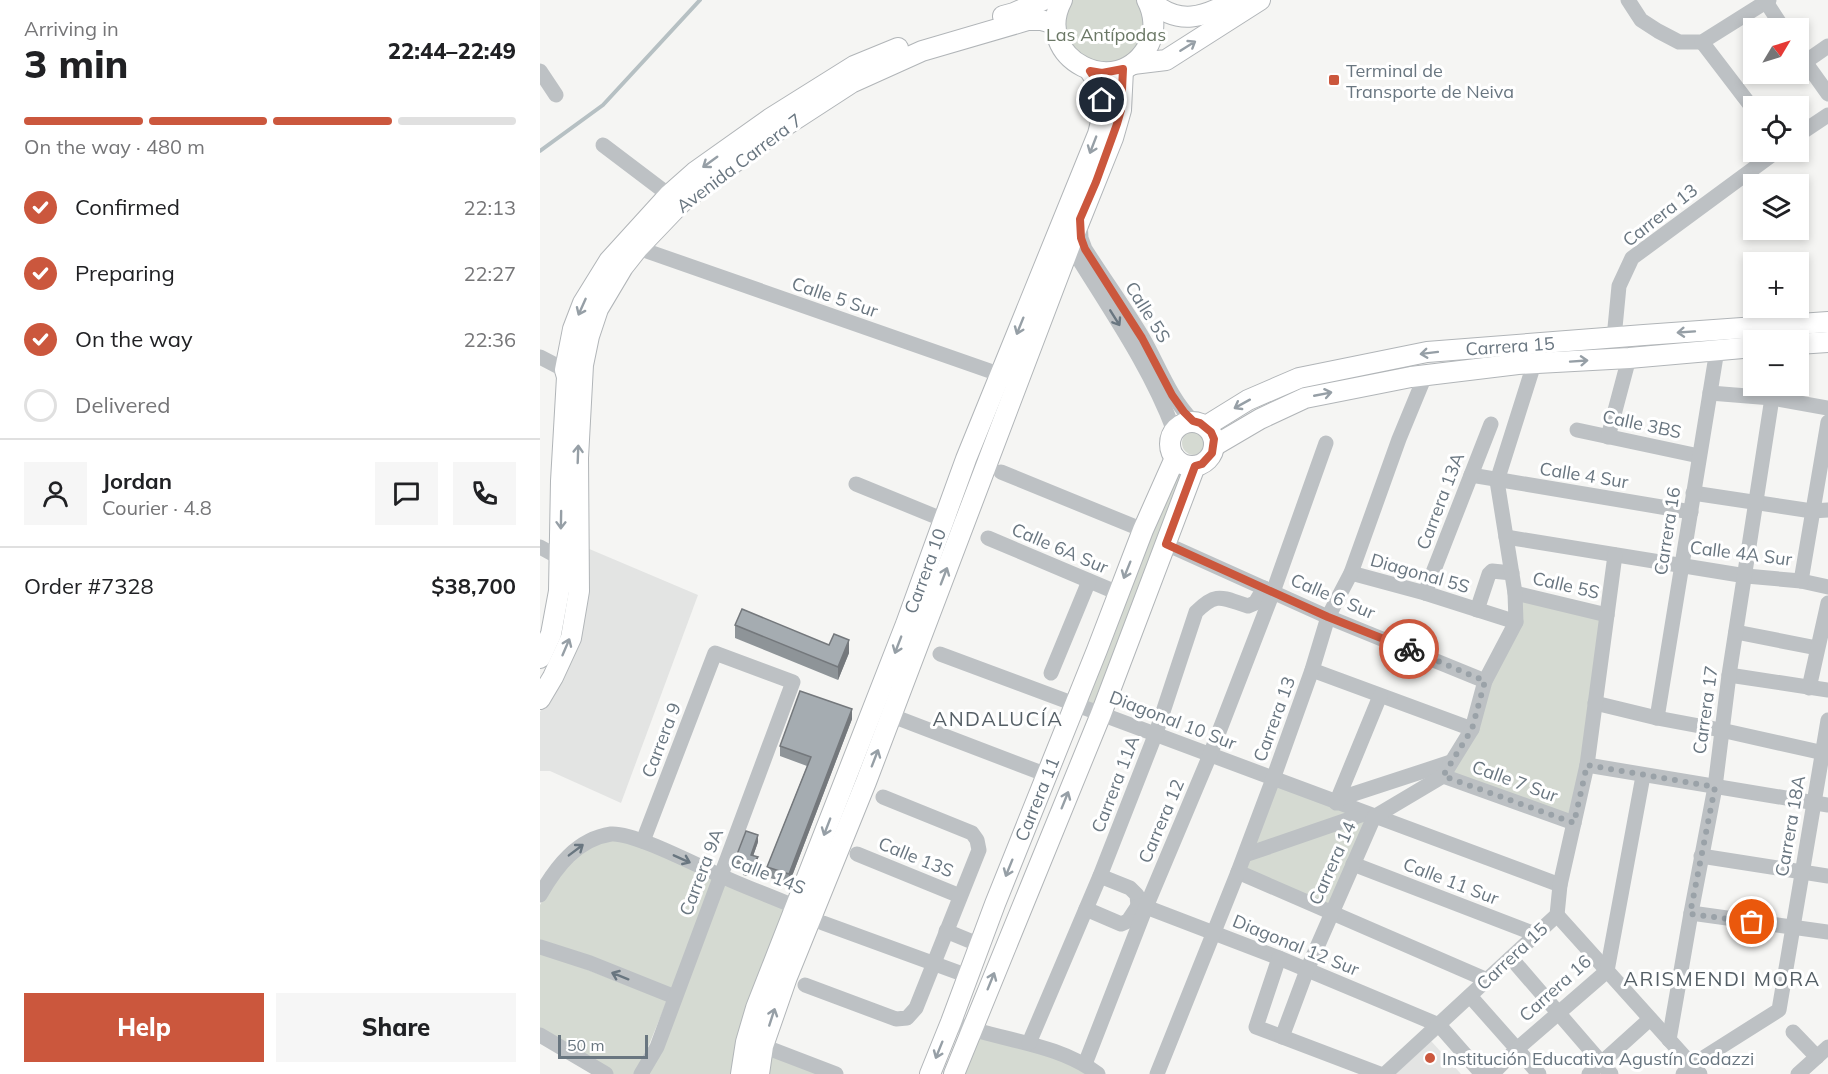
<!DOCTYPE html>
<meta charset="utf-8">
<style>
:root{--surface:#fff;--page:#f6f6f6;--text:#202124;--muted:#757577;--line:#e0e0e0;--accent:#cb573d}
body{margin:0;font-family:Mulish,sans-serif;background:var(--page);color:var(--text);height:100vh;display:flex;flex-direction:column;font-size:22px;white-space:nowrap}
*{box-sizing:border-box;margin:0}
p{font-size:20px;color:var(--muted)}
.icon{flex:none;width:33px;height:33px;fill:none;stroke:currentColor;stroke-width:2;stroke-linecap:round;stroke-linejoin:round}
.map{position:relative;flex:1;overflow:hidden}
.sheet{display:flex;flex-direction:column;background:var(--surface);width:540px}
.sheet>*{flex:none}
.needle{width:39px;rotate:52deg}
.buttons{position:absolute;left:1203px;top:18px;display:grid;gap:12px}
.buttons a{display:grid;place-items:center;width:66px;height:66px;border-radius:0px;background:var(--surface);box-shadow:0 3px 9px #0003;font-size:30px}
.scale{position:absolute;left:18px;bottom:15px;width:90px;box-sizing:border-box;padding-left:6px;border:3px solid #697680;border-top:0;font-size:16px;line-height:21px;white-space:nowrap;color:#697680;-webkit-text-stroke:4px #fff;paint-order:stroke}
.pin{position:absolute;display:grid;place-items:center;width:51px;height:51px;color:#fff;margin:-26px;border:3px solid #fff;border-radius:50%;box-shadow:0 2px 6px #0007}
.courier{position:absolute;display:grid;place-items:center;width:60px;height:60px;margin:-30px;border:4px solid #cb573d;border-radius:50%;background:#fff;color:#222;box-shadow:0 2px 8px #0007}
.overview em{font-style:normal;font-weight:800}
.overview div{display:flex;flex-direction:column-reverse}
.overview{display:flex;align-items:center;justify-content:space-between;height:102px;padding:0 24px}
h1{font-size:39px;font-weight:800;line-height:45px}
.bar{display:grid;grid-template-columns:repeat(4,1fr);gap:9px 6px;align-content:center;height:72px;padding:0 24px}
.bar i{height:8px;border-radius:4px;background:var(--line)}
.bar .on{background:var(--accent)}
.bar p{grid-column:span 4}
.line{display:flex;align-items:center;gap:15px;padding:0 24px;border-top:2px solid var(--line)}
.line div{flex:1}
.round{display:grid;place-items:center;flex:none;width:63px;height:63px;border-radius:0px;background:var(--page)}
ol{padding:0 24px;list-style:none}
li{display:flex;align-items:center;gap:18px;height:66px}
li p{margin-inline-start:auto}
li .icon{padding:6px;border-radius:50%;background:var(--accent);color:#fff;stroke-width:4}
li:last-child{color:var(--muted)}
li i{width:33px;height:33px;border:3px solid var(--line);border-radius:50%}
.action{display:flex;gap:12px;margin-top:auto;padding:12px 24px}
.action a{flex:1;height:69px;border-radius:0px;background:var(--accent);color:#fff;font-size:24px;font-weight:800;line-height:69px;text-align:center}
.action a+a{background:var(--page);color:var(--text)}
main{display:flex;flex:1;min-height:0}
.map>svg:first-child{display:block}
.built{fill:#e3e4e3}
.green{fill:#d5dad2}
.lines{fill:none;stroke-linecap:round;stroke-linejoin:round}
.stream{stroke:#b6c0c3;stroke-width:4}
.major-casing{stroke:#b1b5b8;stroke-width:22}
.minor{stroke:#bdc1c4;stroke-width:15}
.major{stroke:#fff;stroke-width:20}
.wall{fill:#8e9498}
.shaded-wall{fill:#74787c}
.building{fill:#a5acb1;stroke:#74787c;stroke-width:1.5}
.oneway{stroke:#969fa6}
.oneway2{stroke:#697680}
.done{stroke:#9aa2a8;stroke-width:6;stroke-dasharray:0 10.8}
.route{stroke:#cb573d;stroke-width:8}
.poi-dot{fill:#cb573d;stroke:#fff;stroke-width:2}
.labels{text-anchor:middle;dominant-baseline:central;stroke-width:6;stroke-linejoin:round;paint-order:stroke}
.park-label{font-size:18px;fill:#6b7866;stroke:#fff}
.poi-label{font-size:18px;fill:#697680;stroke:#fff;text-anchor:start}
.street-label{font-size:18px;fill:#697680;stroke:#fff}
.neighbourhood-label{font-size:20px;letter-spacing:1.5px;fill:#555f66;stroke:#fff}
</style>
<main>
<section class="sheet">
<div class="overview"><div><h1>3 min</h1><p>Arriving in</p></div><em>22:44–22:49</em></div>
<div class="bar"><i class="on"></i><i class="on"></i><i class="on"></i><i></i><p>On the way · 480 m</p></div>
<ol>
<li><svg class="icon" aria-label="check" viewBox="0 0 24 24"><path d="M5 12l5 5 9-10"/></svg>Confirmed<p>22:13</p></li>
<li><svg class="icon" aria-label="check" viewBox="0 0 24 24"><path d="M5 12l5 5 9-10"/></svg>Preparing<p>22:27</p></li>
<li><svg class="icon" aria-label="check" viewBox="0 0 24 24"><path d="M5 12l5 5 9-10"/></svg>On the way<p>22:36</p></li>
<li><i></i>Delivered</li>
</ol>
<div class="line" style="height:108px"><a class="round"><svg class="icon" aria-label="person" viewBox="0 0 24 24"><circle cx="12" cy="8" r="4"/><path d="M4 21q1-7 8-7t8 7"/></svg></a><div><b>Jordan</b><p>Courier · 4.8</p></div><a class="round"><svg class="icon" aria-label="chat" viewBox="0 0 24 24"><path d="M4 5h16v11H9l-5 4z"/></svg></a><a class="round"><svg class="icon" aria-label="phone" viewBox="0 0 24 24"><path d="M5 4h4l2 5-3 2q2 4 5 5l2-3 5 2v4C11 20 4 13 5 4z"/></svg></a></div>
<div class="line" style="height:78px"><div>Order #7328</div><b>$38,700</b></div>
<div class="action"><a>Help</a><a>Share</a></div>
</section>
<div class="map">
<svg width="1288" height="1074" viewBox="0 0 1288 1074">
<rect width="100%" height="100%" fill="#f5f5f3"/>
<g class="built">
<polygon points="47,548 158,595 81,803 10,771 0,771 0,712 19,680"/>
<polygon points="891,1041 921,1074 856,1074"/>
</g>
<g class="green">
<polygon points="531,0 601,0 608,14 601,49 570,67 537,56 524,34 525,10"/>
<circle cx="654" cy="443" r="12"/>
<polygon points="637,466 646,470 554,704 545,701"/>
<polygon points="975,593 1067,615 1034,823 903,776 976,622"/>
<polygon points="735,783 826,821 790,907 704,870"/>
<polygon points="73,839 103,846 176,879 132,990 0,940 0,905 21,866 47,846"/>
<polygon points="184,882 251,910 207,1005 196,1039 191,1074 106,1074"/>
<polygon points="0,951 127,1001 97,1074 72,1074 0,1031"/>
<polygon points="435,1035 490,1048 553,1074 419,1074"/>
<polygon points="227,1053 285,1074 224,1074"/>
</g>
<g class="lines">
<polyline class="stream" points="0,151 63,105 160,0"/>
<defs>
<g id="major">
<path d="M522 0C491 58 579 104 609 44 616 30 614 13 607 0"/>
<path d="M610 0C638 27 665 17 695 0"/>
<polyline points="463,16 474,13 503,0"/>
<polyline points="593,64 626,60 720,0"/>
<polyline points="1258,344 1288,342"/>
<circle cx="652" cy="444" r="22"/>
<polyline points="666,426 708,400 759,378 887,352 1104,335 1288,322"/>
<polyline points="674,446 720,419 765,398 871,377 978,364 1089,358 1214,347"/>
<polyline points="0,658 11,634 19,591 21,481 27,377 25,370 33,329 43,303 69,261 129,195 155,172 231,118 314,66 358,48"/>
<polyline points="0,699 13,677 31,638 39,591 38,458 43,365 49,336 58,309 83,267 98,248 141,203 161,187 234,133 311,83 382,51 488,20 501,20 515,24"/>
<path d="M201 1074 206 1042 216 1008 366 624 426 459 558 134C566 105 567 96 550 71"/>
<polyline points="219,1074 223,1046 247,977 326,782 530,245 573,138 581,110 583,70"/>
<polyline points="390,1074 411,1022 455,904 557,650 603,530 635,458"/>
<polyline points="414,1074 561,714 655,466"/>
</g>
</defs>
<use href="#major" class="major-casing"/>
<g class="minor">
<polyline points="1088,0 1101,20 1118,31 1139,42 1162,42 1229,0"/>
<polyline points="1226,2 1243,28"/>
<polyline points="1162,42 1214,110"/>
<polyline points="1258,52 1288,94"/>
<polyline points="1265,62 1288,46"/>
<polyline points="0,71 16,95"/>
<polyline points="1258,135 1288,115"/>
<polyline points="63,145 129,195"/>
<path d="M540 222 541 238 545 249C564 279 585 308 603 338 619 366 630 398 653 421"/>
<path d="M528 239 530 245C566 304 610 366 634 431"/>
<polyline points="89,243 98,248 470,378"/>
<polyline points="1074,338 1079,286 1092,258 1236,152"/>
<polyline points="0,357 25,370 36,371"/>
<polyline points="1170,393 1232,398 1288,408"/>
<polyline points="1037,430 1159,456"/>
<polyline points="1068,437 1089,358"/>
<polyline points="461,472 603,530"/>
<polyline points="931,475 1151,512"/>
<polyline points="316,484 414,524"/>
<polyline points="1153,493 1272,511 1288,510"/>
<polyline points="966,537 1206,576 1261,581 1288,587"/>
<polyline points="448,538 578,593"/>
<polyline points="626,544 788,617 945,681"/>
<polyline points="0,547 20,558 27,560"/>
<polyline points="811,573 885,593 976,622"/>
<polyline points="1261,581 1288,422"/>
<polyline points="885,593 951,424"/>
<polyline points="975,593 1067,615"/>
<polyline points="937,610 949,574 952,571 972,573"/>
<polyline points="1196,632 1277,648"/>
<polyline points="400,654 1020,885"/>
<polyline points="772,670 932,729"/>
<polyline points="511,673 549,581"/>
<polyline points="1189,675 1288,690"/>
<polyline points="1269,688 1288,603"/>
<polyline points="1055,703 1117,718 1181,730 1288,754"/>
<polyline points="342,712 507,775"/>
<polyline points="1117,718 1170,393 1177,350 1176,342"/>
<polyline points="1047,765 1288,805"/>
<polyline points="903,776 1034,823"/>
<polyline points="798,799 911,762"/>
<polyline points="796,803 840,696"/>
<polyline points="317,854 420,896"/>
<polyline points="705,855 824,814"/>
<polyline points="1161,856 1288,876"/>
<polyline points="813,864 995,934"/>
<polyline points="698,872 947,980"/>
<polyline points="560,876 590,888 597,895 598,906"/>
<path d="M0 895C16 867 37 839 71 834 93 832 156 865 179 875 207 888 236 898 265 911"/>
<polyline points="546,909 581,924 588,921 598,906 606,907 739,958 899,1025 942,1074"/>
<polyline points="1151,913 1288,932"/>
<polyline points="1017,915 1160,1074"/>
<polyline points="283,923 428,976"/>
<polyline points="406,931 440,945"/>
<polyline points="0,947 50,963 135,997"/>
<polyline points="739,958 716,1027 840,1074"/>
<polyline points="971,958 1071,1074"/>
<polyline points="265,985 356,1019 367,1018 376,1008 439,850 437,840 432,833 343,797"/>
<polyline points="930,996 999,1074"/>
<path d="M411 1022C459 1041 516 1042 558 1074"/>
<polyline points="1253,1032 1277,1057"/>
<polyline points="0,1035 66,1074"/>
<polyline points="742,1037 767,970 834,817 903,776 932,729 945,681 976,622 975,593 957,481 994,364"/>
<polyline points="1129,1040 1151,913 1175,787 1189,675 1232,398 1238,386"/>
<path d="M489 1043 560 876 616 733 656 612C677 591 682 598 708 606L715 603 724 588"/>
<polyline points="223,1046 296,1074"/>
<polyline points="545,1064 606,907 670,755 733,592 786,443"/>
<polyline points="101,1074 117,1047 253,682 175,653 103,841"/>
<polyline points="617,1074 698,872 733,779 772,670 788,617 811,573 859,439 885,376"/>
<polyline points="845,1074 1017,915 1020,885 1047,765 1075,555"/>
<polyline points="952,1074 977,1049 1067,971 1103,776"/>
<polyline points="1049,1074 1110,1019"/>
<polyline points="1143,1074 1152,1065 1239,1010 1288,720"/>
<polyline points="1258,1074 1288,1047"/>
</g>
<use href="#major" class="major"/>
</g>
<g class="wall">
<polygon points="195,625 309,653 298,680 195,638"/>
<polygon points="312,719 249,884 227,877 227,867 267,766 240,756 240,746"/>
<polygon points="218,842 213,856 218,864 207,876 203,875 202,866 196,864 196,857"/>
</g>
<g class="shaded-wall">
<polygon points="309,640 309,653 298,680 298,667"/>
<polygon points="312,709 312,719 249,884 249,874"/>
<polygon points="218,835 218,842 211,862 211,855"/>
<polygon points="218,857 218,864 207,876 207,870"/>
</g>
<g class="building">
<polygon points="202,609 289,645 294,634 309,640 298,667 195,625"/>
<polygon points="260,691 312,709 249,874 227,867 271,757 240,746"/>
<polygon points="206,831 218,835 211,855 218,857 207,870 203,868 202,859 196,857"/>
</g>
<defs><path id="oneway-shaft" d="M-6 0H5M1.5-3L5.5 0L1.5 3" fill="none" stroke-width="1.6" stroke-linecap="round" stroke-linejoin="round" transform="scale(1.5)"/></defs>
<g class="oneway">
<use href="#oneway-shaft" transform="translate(648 46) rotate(-32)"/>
<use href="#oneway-shaft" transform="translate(553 145) rotate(111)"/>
<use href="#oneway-shaft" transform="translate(170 162) rotate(144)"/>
<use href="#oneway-shaft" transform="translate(42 307) rotate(114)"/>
<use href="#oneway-shaft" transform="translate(480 326) rotate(112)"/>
<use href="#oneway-shaft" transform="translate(1146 332) rotate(176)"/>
<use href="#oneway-shaft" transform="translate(889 353) rotate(173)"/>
<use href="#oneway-shaft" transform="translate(1039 361) rotate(-4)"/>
<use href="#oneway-shaft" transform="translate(783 394) rotate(-11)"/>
<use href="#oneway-shaft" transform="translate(702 404) rotate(151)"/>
<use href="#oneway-shaft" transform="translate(38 454) rotate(-88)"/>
<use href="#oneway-shaft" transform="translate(21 520) rotate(91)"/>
<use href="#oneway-shaft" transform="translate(587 570) rotate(112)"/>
<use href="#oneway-shaft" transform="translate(404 576) rotate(-69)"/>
<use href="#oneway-shaft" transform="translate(358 645) rotate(111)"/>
<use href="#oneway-shaft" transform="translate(26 647) rotate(-67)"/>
<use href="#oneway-shaft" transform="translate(335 758) rotate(-69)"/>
<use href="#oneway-shaft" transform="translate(525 800) rotate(-68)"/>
<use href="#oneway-shaft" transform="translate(287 827) rotate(111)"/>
<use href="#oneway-shaft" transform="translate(469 868) rotate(112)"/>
<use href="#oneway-shaft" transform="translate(451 981) rotate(-68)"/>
<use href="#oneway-shaft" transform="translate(232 1017) rotate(-72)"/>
<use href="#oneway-shaft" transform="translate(399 1050) rotate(112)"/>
</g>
<g class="oneway2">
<use href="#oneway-shaft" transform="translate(575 318) rotate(58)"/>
<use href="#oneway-shaft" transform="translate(36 850) rotate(-37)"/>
<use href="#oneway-shaft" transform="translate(142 859) rotate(24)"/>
<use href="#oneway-shaft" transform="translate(80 976) rotate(-158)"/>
</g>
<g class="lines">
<polyline class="done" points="869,649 945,681 932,729 903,776 1034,823 1047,765 1175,787 1150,914 1212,922"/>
<polyline class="route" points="562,100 561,88 550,71 562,73 583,69 581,110 577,124 556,182 540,219 541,238 545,249 602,338 632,395 644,412 653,421 660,423 671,432 674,439 672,453 662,464 655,466 626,544 788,617 869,649"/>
</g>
<g class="poi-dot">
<rect x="788" y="74" width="12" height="12" rx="3"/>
<circle cx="890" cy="1058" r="6"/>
</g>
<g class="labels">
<g class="park-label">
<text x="566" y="34">Las Antípodas</text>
</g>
<g class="poi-label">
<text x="806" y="70">Terminal de<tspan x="806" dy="21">Transporte de Neiva</tspan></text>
<text x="902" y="1058">Institución Educativa Agustín Codazzi</text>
</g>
<g class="street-label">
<text transform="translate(199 163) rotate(-37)">Avenida Carrera 7</text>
<text transform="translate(1120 215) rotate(-38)">Carrera 13</text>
<text transform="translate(295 297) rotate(19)">Calle 5 Sur</text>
<text transform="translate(608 312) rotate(58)">Calle 5S</text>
<text transform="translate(970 346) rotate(-4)">Carrera 15</text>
<text transform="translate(1102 424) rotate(12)">Calle 3BS</text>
<text transform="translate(1044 475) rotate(9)">Calle 4 Sur</text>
<text transform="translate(900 501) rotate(-69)">Carrera 13A</text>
<text transform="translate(1127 531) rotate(-81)">Carrera 16</text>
<text transform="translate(520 548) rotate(23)">Calle 6A Sur</text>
<text transform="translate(1201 553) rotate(7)">Calle 4A Sur</text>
<text transform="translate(385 571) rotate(-70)">Carrera 10</text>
<text transform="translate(880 573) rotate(16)">Diagonal 5S</text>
<text transform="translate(1026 585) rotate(13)">Calle 5S</text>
<text transform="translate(793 596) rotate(23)">Calle 6 Sur</text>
<text transform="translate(1165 710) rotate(-82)">Carrera 17</text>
<text transform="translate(734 719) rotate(-70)">Carrera 13</text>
<text transform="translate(633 720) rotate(21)">Diagonal 10 Sur</text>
<text transform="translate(121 740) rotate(-69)">Carrera 9</text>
<text transform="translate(975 781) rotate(20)">Calle 7 Sur</text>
<text transform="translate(575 784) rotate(-69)">Carrera 11A</text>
<text transform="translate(497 799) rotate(-68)">Carrera 11</text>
<text transform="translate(621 821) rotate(-67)">Carrera 12</text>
<text transform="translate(1250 826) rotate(-80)">Carrera 18A</text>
<text transform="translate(376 857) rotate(22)">Calle 13S</text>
<text transform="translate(792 863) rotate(-66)">Carrera 14</text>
<text transform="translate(161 872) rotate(-69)">Carrera 9A</text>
<text transform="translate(228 874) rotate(22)">Calle 14S</text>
<text transform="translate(911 881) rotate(21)">Calle 11 Sur</text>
<text transform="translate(756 945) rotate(22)">Diagonal 12 Sur</text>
<text transform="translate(972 956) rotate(-43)">Carrera 15</text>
<text transform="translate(1015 988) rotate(-42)">Carrera 16</text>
</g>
<g class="neighbourhood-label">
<text x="458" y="718">ANDALUCÍA</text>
<text x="1182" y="978">ARISMENDI MORA</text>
</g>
</g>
</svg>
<div class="buttons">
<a><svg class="needle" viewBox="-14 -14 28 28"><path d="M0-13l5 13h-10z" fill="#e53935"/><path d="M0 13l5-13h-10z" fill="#757577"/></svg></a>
<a><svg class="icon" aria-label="locate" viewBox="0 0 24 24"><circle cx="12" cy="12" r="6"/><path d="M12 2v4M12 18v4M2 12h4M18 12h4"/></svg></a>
<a><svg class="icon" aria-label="layers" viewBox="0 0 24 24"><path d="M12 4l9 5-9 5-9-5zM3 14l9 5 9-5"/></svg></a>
<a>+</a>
<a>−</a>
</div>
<div class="scale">50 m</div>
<div class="pin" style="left:1212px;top:922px;background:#ea580c"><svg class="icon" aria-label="bag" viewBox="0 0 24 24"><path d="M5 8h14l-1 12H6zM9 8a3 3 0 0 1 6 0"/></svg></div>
<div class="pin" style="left:562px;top:100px;background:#1f2937"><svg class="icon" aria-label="home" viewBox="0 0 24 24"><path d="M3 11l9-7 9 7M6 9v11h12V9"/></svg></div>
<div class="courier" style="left:869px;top:649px"><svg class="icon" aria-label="bike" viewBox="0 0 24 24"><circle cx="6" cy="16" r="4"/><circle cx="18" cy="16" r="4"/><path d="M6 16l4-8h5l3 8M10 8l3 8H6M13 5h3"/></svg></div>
</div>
</main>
